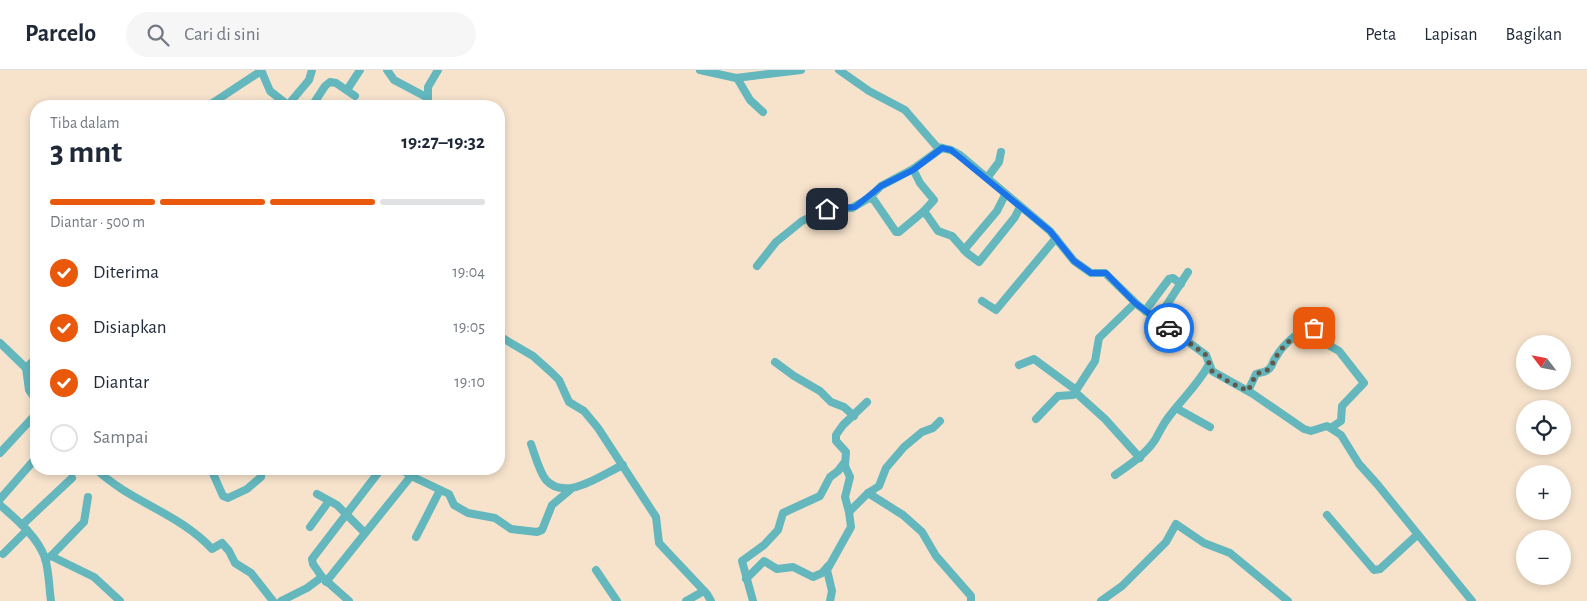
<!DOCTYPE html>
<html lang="id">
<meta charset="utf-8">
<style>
:root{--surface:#fff;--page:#f6f6f7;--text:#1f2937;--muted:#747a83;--line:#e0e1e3;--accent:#ea580c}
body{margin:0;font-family:"Alegreya Sans",sans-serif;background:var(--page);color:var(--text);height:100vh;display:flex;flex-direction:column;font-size:19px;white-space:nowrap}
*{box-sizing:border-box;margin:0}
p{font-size:16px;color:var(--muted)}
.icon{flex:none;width:28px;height:28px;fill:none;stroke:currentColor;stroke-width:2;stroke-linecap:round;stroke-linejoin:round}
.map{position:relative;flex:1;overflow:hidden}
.panel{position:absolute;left:30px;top:30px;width:475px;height:375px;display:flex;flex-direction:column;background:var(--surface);border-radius:20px;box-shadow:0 2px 8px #0003}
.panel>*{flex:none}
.needle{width:32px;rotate:302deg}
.tools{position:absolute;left:1516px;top:265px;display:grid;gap:10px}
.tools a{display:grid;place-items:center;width:55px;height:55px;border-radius:50%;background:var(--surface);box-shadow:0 2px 8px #0003;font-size:25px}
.pin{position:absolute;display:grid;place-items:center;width:42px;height:42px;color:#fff;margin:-21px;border-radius:10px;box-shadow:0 2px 8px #0006}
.courier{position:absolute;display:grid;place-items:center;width:50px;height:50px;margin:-25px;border:4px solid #1a73e8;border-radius:50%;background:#fff;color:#222;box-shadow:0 1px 6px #0007}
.summary em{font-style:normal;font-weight:600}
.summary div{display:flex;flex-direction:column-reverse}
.summary{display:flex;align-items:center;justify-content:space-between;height:85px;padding:0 20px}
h1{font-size:32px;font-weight:600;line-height:38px}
.bar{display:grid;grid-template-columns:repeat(4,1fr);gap:8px 5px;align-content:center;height:60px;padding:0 20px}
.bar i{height:6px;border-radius:4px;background:var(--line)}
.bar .active{background:var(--accent)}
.bar p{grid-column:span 4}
ol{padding:0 20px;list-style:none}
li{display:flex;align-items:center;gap:15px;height:55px}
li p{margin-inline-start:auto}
li .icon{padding:5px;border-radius:50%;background:var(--accent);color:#fff;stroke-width:4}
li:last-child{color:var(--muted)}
li i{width:28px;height:28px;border:2px solid var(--line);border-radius:50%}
header{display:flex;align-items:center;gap:30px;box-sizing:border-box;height:70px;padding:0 25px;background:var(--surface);border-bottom:1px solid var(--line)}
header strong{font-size:24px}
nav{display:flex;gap:28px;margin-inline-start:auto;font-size:18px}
.search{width:350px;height:45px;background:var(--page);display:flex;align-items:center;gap:12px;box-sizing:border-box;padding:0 18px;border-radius:28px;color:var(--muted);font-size:19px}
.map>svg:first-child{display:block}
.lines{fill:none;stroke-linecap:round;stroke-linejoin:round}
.minor{stroke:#63b7bd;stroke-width:8}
.done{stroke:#63584b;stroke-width:5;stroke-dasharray:0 9}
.route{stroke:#1a73e8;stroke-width:6}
</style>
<header>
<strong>Parcelo</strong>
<div class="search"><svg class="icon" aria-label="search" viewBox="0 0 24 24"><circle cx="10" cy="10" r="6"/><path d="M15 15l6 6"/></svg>Cari di sini</div>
<nav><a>Peta</a><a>Lapisan</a><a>Bagikan</a></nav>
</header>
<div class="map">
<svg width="1587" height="531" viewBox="0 0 1587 531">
<rect width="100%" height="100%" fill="#f7e3cc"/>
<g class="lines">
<g class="minor">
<polyline points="261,0 270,21 289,36"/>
<polyline points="387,0 394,10 428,28"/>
<polyline points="700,0 736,8 801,0"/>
<polyline points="839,0 869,21 905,40 937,77 951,80 960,85 1050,161 1074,191 1091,203 1105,203 1139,236 1206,285 1212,301 1253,324 1304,359 1311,361 1327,356 1341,365 1359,394 1377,414 1472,531"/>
<polyline points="737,8 750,30 763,42"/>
<polyline points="347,20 360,0"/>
<polyline points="288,35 309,10 312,0"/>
<polyline points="208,36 261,1"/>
<polyline points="312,36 325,16 330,12 336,13 355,26"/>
<polyline points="425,36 428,31 428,17 438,0"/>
<polyline points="987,108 999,92 1001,82"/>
<polyline points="869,128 881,116 913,99"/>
<polyline points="499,130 499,133"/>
<polyline points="924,141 938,161 952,166 967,183 979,192 1015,147 1020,137"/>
<polyline points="964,180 997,141 1005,125"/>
<polyline points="757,196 776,172 802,151 827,139 852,138 869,128 874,130 896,162 899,162 924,141 934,130 920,113 913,99 942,78"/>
<polyline points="982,231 996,240 1056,168"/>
<polyline points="1145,241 1169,209 1173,208 1181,214"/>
<polyline points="1157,250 1188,202"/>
<polyline points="499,266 533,286 552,303 559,310 569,332 584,341 598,358 656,447 659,473 707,524 711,531"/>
<polyline points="0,273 26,298 29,320 36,330"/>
<polyline points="775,292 794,306 820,321 831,332 844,337 854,346"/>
<polyline points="1019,295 1034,289 1076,320"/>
<polyline points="26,298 36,288"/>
<path d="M1248 321 1256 304C1261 302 1266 303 1270 298 1273 295 1273 290 1276 287 1282 276 1301 257 1314 258L1325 273 1339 281 1364 313 1342 336 1341 351 1332 357"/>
<polyline points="1075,322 1105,349 1140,388"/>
<polyline points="867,332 843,355 836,365 836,371 846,382 845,396 850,407 845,427 849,442 868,423 879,416 886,398 904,377 922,362 933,358 940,351"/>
<polyline points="1176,338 1210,357"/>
<polyline points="1036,349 1058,326 1073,325 1095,291 1099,268 1135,233"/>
<path d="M531 374C535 385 539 401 546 410 566 432 601 405 623 395"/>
<polyline points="0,383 36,344"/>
<path d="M96 399C130 432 179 443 212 479L222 473 229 481 235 493 251 503 273 531"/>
<polyline points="211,399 223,426 228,428 247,419 261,407 262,399"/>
<path d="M1115 405C1129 395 1145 385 1155 370 1160 361 1164 352 1171 344 1184 327 1198 314 1208 296"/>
<polyline points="411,406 449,424 454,435 468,443 495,448 511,459 537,462 542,460 552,435 570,420"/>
<polyline points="868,423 903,445 922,462 936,486 971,526 971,531"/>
<polyline points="317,424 337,435 365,463"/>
<polyline points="0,429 36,388"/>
<path d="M0 435C17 450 37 466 45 488 49 501 49 517 51 531"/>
<polyline points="1327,445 1374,500 1380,499 1417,465"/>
<polyline points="22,455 72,408"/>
<polyline points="310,457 329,431"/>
<polyline points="416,467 440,420"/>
<polyline points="3,484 27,460"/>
<polyline points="51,486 84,452 88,427"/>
<polyline points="45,489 51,486 94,507 120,531"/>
<polyline points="596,500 617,531"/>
<polyline points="322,507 313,494 312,489 381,399"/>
<polyline points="746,509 764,491 777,499 793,497 813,507 822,503 828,496"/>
<polyline points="326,512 411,406 401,399"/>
<polyline points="281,531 307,518 322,507 349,531"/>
<polyline points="686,531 704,521"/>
<polyline points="753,531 742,491 764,475 778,460 783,443 820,426 830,407 838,401 844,393"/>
<polyline points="830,531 832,521 827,500 851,457 849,442"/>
<polyline points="1101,531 1122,516 1166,472 1176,454 1204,473 1230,483 1288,531"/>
</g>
</g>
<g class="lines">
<path class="done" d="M1169 258 1206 285 1212 301 1229 312 1248 321 1256 304C1261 302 1266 302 1270 298 1273 295 1273 290 1276 287 1282 276 1302 257 1314 258"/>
<polyline class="route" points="827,139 855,137 881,116 913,100 942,78 951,80 1050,161 1074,191 1091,203 1106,203 1135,233 1169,258"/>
</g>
</svg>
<div class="tools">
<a><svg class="needle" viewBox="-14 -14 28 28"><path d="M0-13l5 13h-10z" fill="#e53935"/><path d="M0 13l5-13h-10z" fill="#747a83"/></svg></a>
<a><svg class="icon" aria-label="locate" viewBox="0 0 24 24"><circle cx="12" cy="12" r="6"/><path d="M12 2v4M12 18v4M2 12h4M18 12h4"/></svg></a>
<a>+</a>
<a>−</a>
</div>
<div class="pin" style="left:1314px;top:258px;background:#ea580c"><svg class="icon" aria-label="bag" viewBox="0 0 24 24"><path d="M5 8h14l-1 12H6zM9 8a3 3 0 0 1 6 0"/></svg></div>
<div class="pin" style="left:827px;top:139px;background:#1f2937"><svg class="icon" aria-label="home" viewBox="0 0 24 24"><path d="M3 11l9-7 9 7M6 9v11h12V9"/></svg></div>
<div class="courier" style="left:1169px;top:258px"><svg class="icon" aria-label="car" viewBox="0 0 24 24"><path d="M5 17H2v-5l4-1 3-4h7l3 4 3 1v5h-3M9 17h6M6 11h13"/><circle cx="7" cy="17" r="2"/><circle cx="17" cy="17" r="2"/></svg></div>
<section class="panel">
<div class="summary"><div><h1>3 mnt</h1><p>Tiba dalam</p></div><em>19:27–19:32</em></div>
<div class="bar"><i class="active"></i><i class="active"></i><i class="active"></i><i></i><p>Diantar · 500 m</p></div>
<ol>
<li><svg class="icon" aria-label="check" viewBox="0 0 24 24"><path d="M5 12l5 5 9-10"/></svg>Diterima<p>19:04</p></li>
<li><svg class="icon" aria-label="check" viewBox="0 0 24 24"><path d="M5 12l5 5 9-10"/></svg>Disiapkan<p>19:05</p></li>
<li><svg class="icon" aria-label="check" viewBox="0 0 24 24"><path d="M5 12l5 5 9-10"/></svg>Diantar<p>19:10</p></li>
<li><i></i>Sampai</li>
</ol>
</section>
</div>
